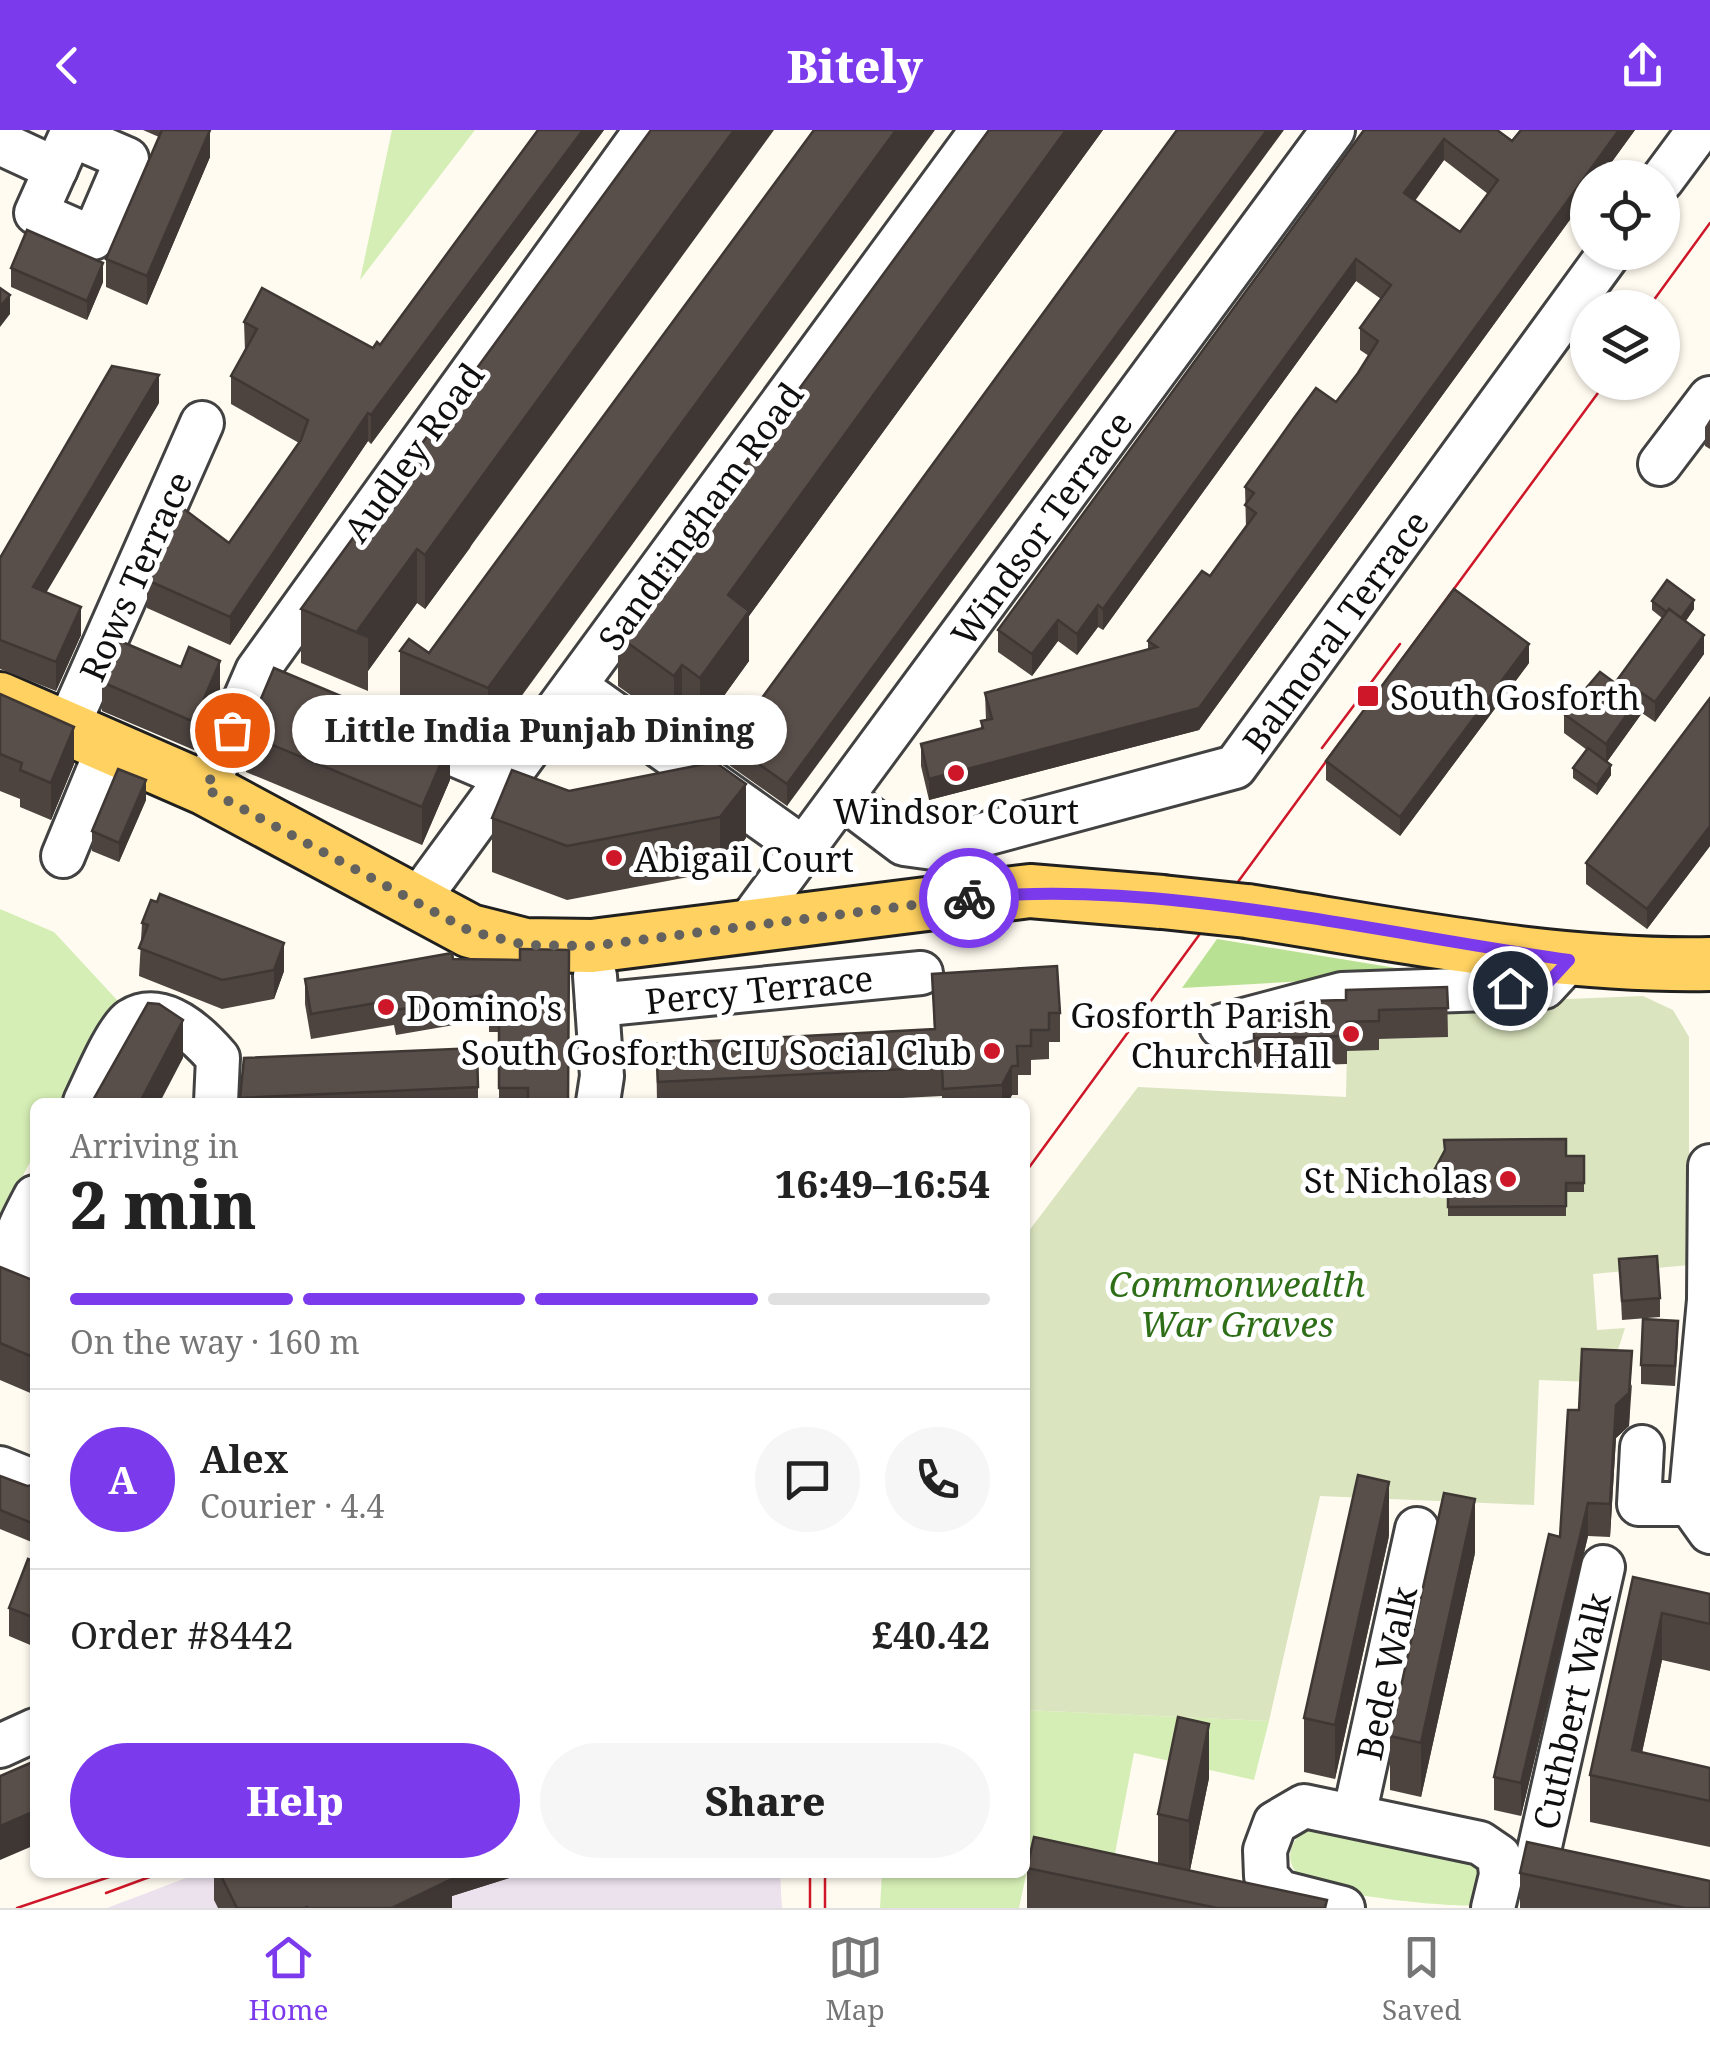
<!DOCTYPE html>
<meta charset="utf-8">
<style>
:root{--surface:#fff;--page:#f6f6f6;--text:#222;--muted:#767676;--line:#e0e0e0;--accent:#7c3aed}
body{margin:0;font-family:"Noto Serif",serif;background:var(--page);color:var(--text);height:100vh;display:flex;flex-direction:column;font-size:38px;white-space:nowrap}
*{box-sizing:border-box;margin:0}
p{font-size:32px;color:var(--muted)}
.icon{flex:none;width:55px;height:55px;fill:none;stroke:currentColor;stroke-width:2;stroke-linecap:round;stroke-linejoin:round}
.map{position:relative;flex:1;overflow:hidden}
.sheet{position:absolute;left:30px;top:968px;width:1000px;height:780px;display:flex;flex-direction:column;background:var(--surface);border-radius:15px;box-shadow:0 2px 8px #0004}
.sheet>*{flex:none}
.buttons{position:absolute;left:1570px;top:30px;display:grid;gap:20px}
.buttons a{display:grid;place-items:center;width:110px;height:110px;border-radius:50%;background:var(--surface);box-shadow:0 2px 8px #0004;font-size:50px}
.pin{position:absolute;display:grid;place-items:center;width:85px;height:85px;color:#fff;margin:-42px;border:5px solid #fff;border-radius:50%;box-shadow:0 2px 10px #0007}
.courier{position:absolute;display:grid;place-items:center;width:100px;height:100px;margin:-50px;border:8px solid #7c3aed;border-radius:50%;background:#fff;color:#222;box-shadow:0 2px 12px #0007}
.bubble{position:absolute;height:70px;border-radius:35px;background:var(--surface);box-shadow:0 2px 8px #0004;font-size:32px;font-weight:800;line-height:70px;text-align:center}
.head em{font-style:normal;font-weight:800}
.head div{display:flex;flex-direction:column-reverse}
.head{display:flex;align-items:center;justify-content:space-between;height:170px;padding:0 40px}
h1{font-size:65px;font-weight:800;line-height:75px}
.bar{display:grid;grid-template-columns:repeat(4,1fr);gap:15px 10px;align-content:center;height:120px;padding:0 40px}
.bar i{height:12px;border-radius:8px;background:var(--line)}
.bar .active{background:var(--accent)}
.bar p{grid-column:span 4}
.line{display:flex;align-items:center;gap:25px;padding:0 40px;border-top:2px solid var(--line)}
.line div{flex:1}
.round{display:grid;place-items:center;flex:none;width:105px;height:105px;border-radius:52px;background:var(--page)}
.button{display:flex;gap:20px;margin-top:auto;padding:20px 40px}
.button a{flex:1;height:115px;border-radius:60px;background:var(--accent);color:#fff;font-size:40px;font-weight:800;line-height:115px;text-align:center}
.button a+a{background:var(--page);color:var(--text)}
header{display:flex;justify-content:space-between;align-items:center;height:130px;padding:0 40px;background:var(--accent);color:#fff;font-size:45px;font-weight:800}
.menu{display:flex;justify-content:space-around;align-items:center;height:140px;border-top:2px solid var(--line);background:var(--surface);font-size:28px;color:var(--muted)}
.menu a{display:grid;justify-items:center;gap:5px}
.menu .active{color:var(--accent)}
.map>svg:first-child{display:block}
.industrial{fill:#ece2ee}
.green{fill:#d5eeb5}
.forest{fill:#b9e193}
.cemetery{fill:#dae4be}
.lines{fill:none;stroke-linecap:round;stroke-linejoin:round}
.minor-casing{stroke:#424242;stroke-width:48}
.major-casing{stroke:#202020;stroke-width:58}
.minor{stroke:#fff;stroke-width:42}
.major{stroke:#ffd160;stroke-width:52}
.tram{stroke:#ce1728;stroke-width:2.5}
.major-bridge-casing{stroke:#202020;stroke-width:58;stroke-linecap:butt}
.major-bridge{stroke:#ffd160;stroke-width:52}
.wall{fill:#4d4440;fill-rule:evenodd}
.shaded-wall{fill:#3e3734}
.building{fill:#594f4a;stroke:#3e3734;stroke-width:2.5;fill-rule:evenodd}
.done{stroke:#63625e;stroke-width:10;stroke-dasharray:0 18}
.route{stroke:#7c3aed;stroke-width:12}
.poi-dot{fill:#ce1728;stroke:#fff;stroke-width:4}
.labels{text-anchor:middle;dominant-baseline:central;stroke-width:10;stroke-linejoin:round;paint-order:stroke}
.street-label{font-size:35px;fill:#0f0f0f;stroke:#fff}
.poi-label{font-size:35px;fill:#0f0f0f;stroke:#fff;text-anchor:start}
.park-label{font-size:35px;font-style:italic;fill:#2d6e17;stroke:#fff}
</style>
<header><svg class="icon" aria-label="back" viewBox="0 0 24 24"><path d="M15 5l-7 7 7 7"/></svg>Bitely<svg class="icon" aria-label="share" viewBox="0 0 24 24"><path d="M12 15V3M7 8l5-5 5 5M5 13v7h14v-7"/></svg></header>
<div class="map">
<svg width="1710" height="1778" viewBox="0 0 1710 1778">
<rect width="100%" height="100%" fill="#fffbf0"/>
<polygon class="industrial" points="202,1742 780,1743 782,1778 107,1778"/>
<g class="green">
<polygon points="392,0 475,0 360,150"/>
<polygon points="0,779 54,802 117,870 62,972 35,972 35,1023 0,1088"/>
<polygon points="1025,1580 1269,1591 1254,1650 1134,1623 1110,1750 1029,1731 1019,1778 880,1778 882,1743 1025,1742"/>
<path d="M1310 1697 1475 1730 1480 1737 1475 1775C1451 1778 1332 1765 1308 1752 1282 1738 1286 1710 1310 1697Z"/>
</g>
<polygon class="forest" points="1217,809 1433,844 1182,858"/>
<polygon class="cemetery" points="1643,866 1673,880 1689,907 1689,1135 1593,1144 1597,1200 1625,1198 1617,1223 1619,1253 1539,1250 1534,1375 1320,1366 1269,1591 1025,1580 1025,1106 1138,957 1346,967 1347,921 1379,909 1447,907 1447,874"/>
<g class="lines">
<defs>
<g id="minor">
<polygon points="71,5 127,29 93,108 36,83"/>
<polyline points="0,13 56,39"/>
<polyline points="1662,50 1699,0"/>
<polyline points="1660,334 1710,268"/>
<polyline points="575,556 803,718"/>
<polyline points="67,598 202,293"/>
<polyline points="397,600 507,647"/>
<polyline points="206,659 257,541 646,0"/>
<polyline points="843,668 904,714 933,718 1235,637 1610,122"/>
<polyline points="63,726 108,617"/>
<polyline points="417,771 982,0"/>
<polyline points="748,794 1333,0"/>
<polyline points="595,846 602,946 598,972"/>
<polyline points="597,875 921,843"/>
<polyline points="1221,896 1342,864 1544,857 1569,830"/>
<path d="M85 972C94 954 116 900 131 890 163 870 200 907 218 928L216 972"/>
<polyline points="1710,1036 1709,1170 1690,1374 1710,1402"/>
<path d="M35 1067C15 1105 0 1131 35 1160"/>
<polyline points="1642,1317 1639,1374 1690,1374"/>
<polyline points="0,1338 35,1352"/>
<polyline points="0,1616 35,1600"/>
<polyline points="1354,1686 1417,1399"/>
<polyline points="1538,1725 1603,1437"/>
<polyline points="1343,1778 1280,1762 1266,1746 1265,1720 1275,1693 1304,1676 1480,1713 1499,1726 1501,1745 1493,1778"/>
</g>
<g id="major">
<polyline points="0,569 206,659 470,801 525,815 592,816 1030,761 1162,772"/>
<path d="M1247 781C1401 805 1554 837 1710 834"/>
</g>
</defs>
<use href="#minor" class="minor-casing"/>
<use href="#major" class="major-casing"/>
<use href="#minor" class="minor"/>
<use href="#major" class="major"/>
<g class="tram">
<polyline points="1648,178 1710,93"/>
<polyline points="1398,535 1606,252"/>
<polyline points="1322,618 1400,514"/>
<polyline points="1025,1043 1341,611"/>
<polyline points="810,1742 810,1778"/>
<polyline points="825,1742 825,1778"/>
<polyline points="106,1763 163,1742"/>
<polyline points="17,1778 124,1742"/>
</g>
<defs>
<polyline id="major-bridge" points="1162,772 1247,781"/>
</defs>
<use href="#major-bridge" class="major-bridge-casing"/>
<use href="#major-bridge" class="major-bridge"/>
</g>
<g class="wall">
<polygon points="143,0 210,0 210,27 147,175 106,157 106,129 159,7"/>
<polygon points="538,0 604,0 371,314 368,311 230,515 147,478 147,450 229,413 299,313 231,274 231,246 245,221 244,192 373,218 380,215"/>
<polygon points="651,0 470,418 425,479 417,473 368,541 368,561 301,533 301,479"/>
<polygon points="814,0 488,612 400,575 400,521 429,523"/>
<polygon points="989,0 1103,0 749,486 749,531 700,599 682,585 674,596 618,556 618,506"/>
<polygon points="1177,0 787,676 729,635 729,613"/>
<path d="M1364 0 1512 11 1635 0 1199 600 929 670 921 636V614L981 598V591L986 590 985 563 1148 520V511L1210 446 1246 397 1245 357 1336 272 1358 243 1369 226 1360 220V198L1381 169 1356 151 1103 500 1098 497 1077 525 1058 511 1032 546 998 522V500ZM1444 30 1488 64 1460 102 1415 71Z"/>
<polygon points="11,138 103,152 87,190 11,157"/>
<polygon points="159,273 46,462 81,505 56,561 0,539 0,428"/>
<polygon points="1710,289 1710,319 1705,316 1705,297"/>
<polygon points="1652,471 1694,479 1686,491 1704,524 1655,592 1642,583 1607,632 1611,645 1597,665 1573,648 1573,638 1587,620 1564,603 1564,584 1615,553 1662,488 1652,480"/>
<polygon points="1529,533 1400,706 1326,650 1326,631"/>
<polygon points="102,552 220,559 194,620 102,581"/>
<polygon points="0,564 74,634 51,690 20,677 20,669 0,661"/>
<polygon points="1710,568 1710,716 1647,799 1586,754 1586,733"/>
<polygon points="246,604 450,650 422,715 246,642"/>
<polygon points="715,632 746,708 720,741 567,770 492,742 492,688 569,661"/>
<polygon points="146,670 119,732 92,721 92,701"/>
<polygon points="142,793 284,841 274,869 222,879 139,846"/>
<polygon points="453,829 520,830 568,972 499,972 499,902 489,902 489,889 396,905 394,895 311,909 305,874 305,849"/>
<polygon points="932,844 1060,883 1060,912 1049,912 1049,929 1031,930 1031,945 1018,945 1018,965 1012,965 1008,972 942,972 942,966 823,972 657,972 656,914 934,899"/>
<polygon points="1447,857 1448,907 1379,909 1379,920 1347,921 1347,934 1254,937 1254,885 1346,870"/>
<polygon points="244,928 478,957 478,972 240,972"/>
<polygon points="1566,1026 1584,1026 1584,1062 1566,1062 1566,1086 1448,1086 1448,1067 1430,1058 1430,1048"/>
<polygon points="1619,1129 1660,1168 1660,1187 1622,1190"/>
<polygon points="0,1137 35,1151 35,1265 0,1250"/>
<polygon points="1678,1210 1675,1256 1641,1254 1641,1235"/>
<polygon points="1632,1254 1629,1296 1616,1308 1610,1407 1588,1406 1521,1686 1494,1680 1494,1647 1560,1407"/>
<polygon points="0,1346 27,1356 35,1355 34,1413 0,1399"/>
<polygon points="1389,1406 1335,1649 1304,1642 1304,1588"/>
<polygon points="1475,1423 1421,1667 1390,1660 1390,1606"/>
<polygon points="35,1432 35,1517 9,1506 9,1478"/>
<polygon points="1633,1447 1710,1464 1710,1541 1662,1530 1642,1623 1710,1638 1710,1717 1590,1692 1590,1645"/>
<polygon points="1209,1648 1190,1740 1327,1778 1027,1778 1027,1738 1158,1733 1158,1684"/>
<polygon points="214,1742 528,1742 452,1766 452,1778 218,1778 214,1770"/>
<polygon points="1520,1743 1710,1778 1520,1778"/>
</g>
<g class="shaded-wall">
<polygon points="210,0 210,27 147,175 147,146"/>
<polygon points="583,0 604,0 371,314 371,285"/>
<polygon points="734,0 774,0 425,479 425,425"/>
<polygon points="896,0 935,0 488,612 488,558"/>
<polygon points="1066,0 1103,0 749,486 749,531 700,599 700,548 728,465"/>
<polygon points="1267,0 1284,0 787,676 787,654"/>
<polygon points="1619,0 1635,0 1600,48 1588,48 1588,65 1199,600 929,670 929,649 1199,578"/>
<polygon points="1444,9 1444,30 1404,85 1404,63"/>
<polygon points="1356,129 1356,151 1103,500 1103,479"/>
<polygon points="103,133 103,152 87,190 87,171"/>
<polygon points="10,165 10,184 0,197 0,177"/>
<polygon points="159,245 159,273 33,485 33,457"/>
<polygon points="368,283 368,311 230,515 230,487"/>
<polygon points="417,419 417,473 368,541 368,507 358,500"/>
<polygon points="1694,470 1694,479 1679,500 1679,491"/>
<polygon points="1098,475 1098,497 1077,525 1077,504"/>
<polygon points="81,477 81,505 56,561 56,532"/>
<polygon points="1058,490 1058,511 1032,546 1032,524"/>
<polygon points="1704,505 1704,524 1655,592 1655,572"/>
<polygon points="1529,514 1529,533 1400,706 1400,687"/>
<polygon points="220,531 220,559 194,620 194,592"/>
<polygon points="682,535 682,585 674,596 674,546"/>
<polygon points="1642,563 1642,583 1606,633 1606,614"/>
<polygon points="74,597 74,634 51,690 51,653"/>
<polygon points="450,612 450,650 422,715 422,677"/>
<polygon points="1611,635 1611,645 1597,665 1597,655"/>
<polygon points="146,650 146,670 119,732 119,713"/>
<polygon points="746,654 746,708 720,741 720,687"/>
<polygon points="1710,696 1710,716 1647,799 1647,779"/>
<polygon points="284,813 284,841 274,869 274,840"/>
<polygon points="183,890 183,928 160,972 140,972"/>
<polygon points="1012,936 1012,965 1008,972 1002,972 1002,955"/>
<polygon points="1632,1221 1629,1296 1616,1308 1610,1407 1610,1374 1616,1275"/>
<polygon points="1389,1352 1389,1406 1335,1649 1335,1595"/>
<polygon points="1475,1369 1475,1423 1421,1667 1421,1613"/>
<polygon points="1588,1373 1588,1406 1521,1686 1521,1653"/>
<polygon points="1662,1483 1662,1530 1635,1654 1632,1620"/>
<polygon points="1209,1594 1209,1648 1189,1745 1189,1691"/>
<polygon points="35,1681 35,1715 0,1730 0,1696"/>
<polygon points="444,1742 528,1742 452,1766 452,1778 392,1778"/>
</g>
<g class="building">
<polygon points="162,0 210,0 147,146 106,129"/>
<polygon points="538,0 583,0 371,285 368,283 230,487 147,450 180,376 229,413 301,310 308,290 231,246 257,199 244,192 262,158 373,218 377,212 380,215"/>
<polygon points="651,0 734,0 425,425 417,419 358,500 368,507 301,479"/>
<polygon points="814,0 896,0 488,558 400,521 409,509 429,523"/>
<polygon points="989,0 1066,0 728,465 749,481 700,548 682,535 674,546 618,506"/>
<polygon points="1177,0 1267,0 787,654 729,613"/>
<path d="M1364 0H1497L1512 11 1521 0H1619L1199 578 929 649 921 614 983 598 981 591 992 589 985 563 1157 517 1148 511 1202 441 1210 446 1256 383 1245 375 1254 363 1245 357 1294 288 1316 258 1336 272 1358 243 1378 211 1360 198 1391 155 1356 129 1103 479 1098 475 1077 504 1058 490 1032 524 998 500ZM1444 9 1498 50 1460 102 1404 63Z"/>
<polygon points="27,100 103,133 87,171 11,138"/>
<polygon points="0,158 10,165 0,177"/>
<polygon points="112,236 159,245 33,457 81,477 56,532 0,510 0,428"/>
<polygon points="1667,450 1694,470 1681,488 1669,479 1667,482 1652,471"/>
<polygon points="1454,459 1529,514 1400,687 1326,631"/>
<polygon points="1669,479 1704,505 1655,572 1642,563 1606,614 1564,584 1600,542 1615,553"/>
<polygon points="120,511 181,537 189,517 220,531 194,592 102,552"/>
<polygon points="274,538 450,612 422,677 246,604"/>
<polygon points="0,564 74,597 51,653 20,640 22,633 0,624"/>
<polygon points="1710,568 1710,696 1647,779 1586,733"/>
<polygon points="1588,618 1611,635 1597,655 1573,638"/>
<polygon points="715,632 746,654 720,687 567,716 492,688 512,640 569,661"/>
<polygon points="118,639 146,650 119,713 92,701"/>
<polygon points="160,764 284,813 274,840 222,850 139,818 148,795 142,793 151,770 157,772"/>
<polygon points="520,819 569,820 568,972 528,972 528,958 499,958 499,877 489,877 489,864 396,880 394,870 311,884 305,849 452,823 453,829 520,830"/>
<polygon points="1057,836 1060,883 1049,883 1049,900 1031,900 1031,916 1017,916 1018,936 1012,936 1002,955 943,959 942,937 658,952 656,914 935,899 932,844"/>
<polygon points="1447,857 1448,878 1379,880 1379,891 1347,892 1347,906 1254,908 1254,885 1306,871 1346,870 1346,860"/>
<polygon points="148,873 159,874 183,890 140,972 92,972"/>
<polygon points="477,918 478,957 240,968 244,928"/>
<polygon points="1566,1009 1566,1026 1584,1026 1584,1053 1566,1053 1566,1076 1448,1077 1448,1057 1430,1048 1445,1020 1444,1010"/>
<polygon points="1657,1126 1660,1168 1622,1171 1619,1129"/>
<polygon points="0,1137 35,1151 35,1228 0,1213"/>
<polygon points="1643,1189 1678,1191 1675,1236 1641,1235"/>
<polygon points="1582,1219 1632,1221 1629,1263 1616,1275 1610,1374 1588,1373 1521,1653 1494,1647 1549,1404 1560,1407 1568,1280 1579,1280"/>
<polygon points="1358,1345 1389,1352 1335,1595 1304,1588"/>
<polygon points="0,1346 27,1356 35,1355 34,1394 0,1380"/>
<polygon points="1444,1363 1475,1369 1421,1613 1390,1606"/>
<polygon points="28,1429 35,1432 35,1488 9,1478"/>
<polygon points="1633,1447 1710,1464 1710,1494 1662,1483 1632,1620 1710,1638 1710,1671 1590,1645"/>
<polygon points="1178,1587 1209,1594 1189,1691 1158,1684"/>
<polygon points="35,1631 35,1681 0,1696 0,1646"/>
<polygon points="1034,1707 1327,1770 1325,1778 1217,1778 1027,1738"/>
<polygon points="1527,1712 1710,1751 1710,1778 1685,1778 1520,1743"/>
<polygon points="219,1742 449,1742 452,1749 392,1778 308,1778 307,1777 304,1778 237,1778"/>
</g>
<g class="lines">
<polyline class="done" points="232,600 206,659 470,801 525,815 592,816 969,768"/>
<path class="route" d="M969 768C1155 748 1382 804 1569 830L1544 857 1510 858"/>
</g>
<g class="poi-dot">
<rect x="1356" y="554" width="24" height="24" rx="5"/>
<circle cx="956" cy="643" r="10"/>
<circle cx="614" cy="728" r="10"/>
<circle cx="386" cy="877" r="10"/>
<circle cx="1351" cy="904" r="10"/>
<circle cx="992" cy="921" r="10"/>
<circle cx="1508" cy="1049" r="10"/>
</g>
<g class="labels">
<g class="street-label">
<text transform="translate(413 322) rotate(-54)">Audley Road</text>
<text transform="translate(700 386) rotate(-54)">Sandringham Road</text>
<text transform="translate(1041 398) rotate(-54)">Windsor Terrace</text>
<text transform="translate(135 446) rotate(-66)">Rows Terrace</text>
<text transform="translate(1335 501) rotate(-54)">Balmoral Terrace</text>
<text transform="translate(759 859) rotate(-6)">Percy Terrace</text>
<text transform="translate(1386 1543) rotate(-78)">Bede Walk</text>
<text transform="translate(1571 1581) rotate(-77)">Cuthbert Walk</text>
</g>
<g class="poi-label">
<text x="1390" y="566">South Gosforth</text>
<text x="956" y="680" text-anchor="middle">Windsor Court</text>
<text x="634" y="728">Abigail Court</text>
<text x="406" y="877">Domino's</text>
<text x="1331" y="884" text-anchor="end">Gosforth Parish<tspan x="1331" dy="40">Church Hall</tspan></text>
<text x="972" y="921" text-anchor="end">South Gosforth CIU Social Club</text>
<text x="1488" y="1049" text-anchor="end">St Nicholas</text>
</g>
<g class="park-label">
<text x="1237" y="1153">Commonwealth<tspan x="1237" dy="40">War Graves</tspan></text>
</g>
</g>
</svg>
<div class="buttons">
<a><svg class="icon" aria-label="locate" viewBox="0 0 24 24"><circle cx="12" cy="12" r="6"/><path d="M12 2v4M12 18v4M2 12h4M18 12h4"/></svg></a>
<a><svg class="icon" aria-label="layers" viewBox="0 0 24 24"><path d="M12 4l9 5-9 5-9-5zM3 14l9 5 9-5"/></svg></a>
</div>
<div class="pin" style="left:232px;top:600px;background:#ea580c"><svg class="icon" aria-label="bag" viewBox="0 0 24 24"><path d="M5 8h14l-1 12H6zM9 8a3 3 0 0 1 6 0"/></svg></div>
<div class="pin" style="left:1510px;top:858px;background:#1f2937"><svg class="icon" aria-label="home" viewBox="0 0 24 24"><path d="M3 11l9-7 9 7M6 9v11h12V9"/></svg></div>
<div class="courier" style="left:969px;top:768px"><svg class="icon" aria-label="bike" viewBox="0 0 24 24"><circle cx="6" cy="16" r="4"/><circle cx="18" cy="16" r="4"/><path d="M6 16l4-8h5l3 8M10 8l3 8H6M13 5h3"/></svg></div>
<div class="bubble" style="left:292px;top:565px;width:495px">Little India Punjab Dining</div>
<section class="sheet">
<div class="head"><div><h1>2 min</h1><p>Arriving in</p></div><em>16:49–16:54</em></div>
<div class="bar"><i class="active"></i><i class="active"></i><i class="active"></i><i></i><p>On the way · 160 m</p></div>
<div class="line" style="height:180px"><b class="round" style="background:var(--accent);color:#fff">A</b><div><b>Alex</b><p>Courier · 4.4</p></div><a class="round"><svg class="icon" aria-label="chat" viewBox="0 0 24 24"><path d="M4 5h16v11H9l-5 4z"/></svg></a><a class="round"><svg class="icon" aria-label="phone" viewBox="0 0 24 24"><path d="M5 4h4l2 5-3 2q2 4 5 5l2-3 5 2v4C11 20 4 13 5 4z"/></svg></a></div>
<div class="line" style="height:130px"><div>Order #8442</div><b>£40.42</b></div>
<div class="button"><a>Help</a><a>Share</a></div>
</section>
</div>
<nav class="menu">
<a class="active"><svg class="icon" aria-label="home" viewBox="0 0 24 24"><path d="M3 11l9-7 9 7M6 9v11h12V9"/></svg>Home</a>
<a><svg class="icon" aria-label="map" viewBox="0 0 24 24"><path d="M3 6l6-2 6 2 6-2v14l-6 2-6-2-6 2zM9 4v14M15 6v14"/></svg>Map</a>
<a><svg class="icon" aria-label="saved" viewBox="0 0 24 24"><path d="M7 4h10v16l-5-4-5 4z"/></svg>Saved</a>
</nav>
